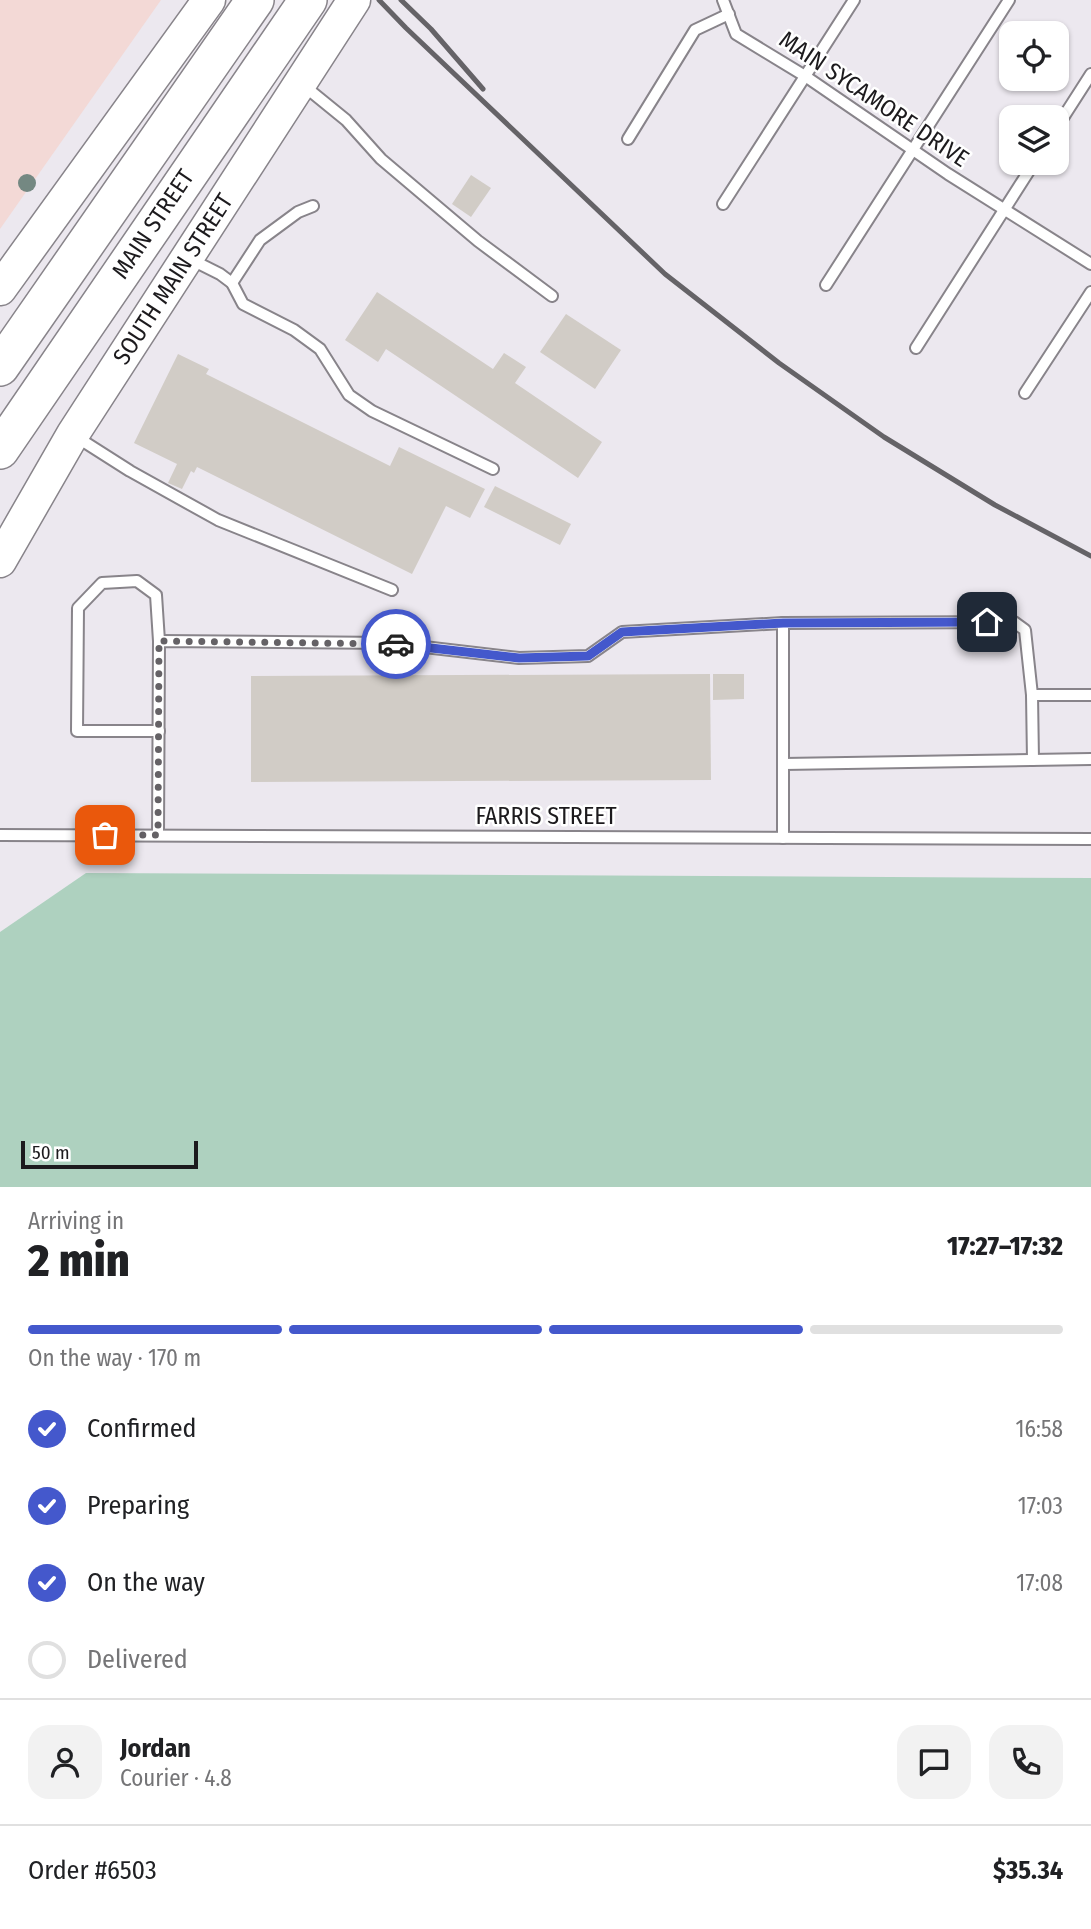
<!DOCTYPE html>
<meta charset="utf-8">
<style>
:root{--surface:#fff;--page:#f2f2f2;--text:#202124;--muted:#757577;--line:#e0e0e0;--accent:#4458cc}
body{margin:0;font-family:"Fira Sans Condensed",sans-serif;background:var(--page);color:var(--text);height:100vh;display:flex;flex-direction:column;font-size:26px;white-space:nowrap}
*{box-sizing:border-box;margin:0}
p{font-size:23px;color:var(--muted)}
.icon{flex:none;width:38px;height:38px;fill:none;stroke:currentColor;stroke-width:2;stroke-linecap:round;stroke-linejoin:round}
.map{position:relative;height:1187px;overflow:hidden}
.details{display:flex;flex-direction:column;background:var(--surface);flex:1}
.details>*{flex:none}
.buttons{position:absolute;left:999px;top:21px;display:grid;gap:14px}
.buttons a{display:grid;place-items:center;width:70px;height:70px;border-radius:14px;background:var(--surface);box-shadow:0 2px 5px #0004;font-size:35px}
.scale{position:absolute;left:21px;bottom:18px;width:177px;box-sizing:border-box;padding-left:7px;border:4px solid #1c1a1d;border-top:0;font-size:19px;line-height:24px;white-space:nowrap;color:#1c1a1d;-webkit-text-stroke:5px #fff;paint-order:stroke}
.pin{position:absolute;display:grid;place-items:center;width:60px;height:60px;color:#fff;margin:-30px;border-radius:14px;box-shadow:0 4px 10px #0006}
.courier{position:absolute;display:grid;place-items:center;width:70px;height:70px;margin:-35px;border:5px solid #4458cc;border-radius:50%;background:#fff;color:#222;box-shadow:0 2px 9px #0007}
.headline em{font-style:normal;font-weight:800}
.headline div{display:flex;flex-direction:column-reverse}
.headline{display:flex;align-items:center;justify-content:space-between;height:119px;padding:0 28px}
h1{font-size:46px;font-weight:800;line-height:52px}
.bar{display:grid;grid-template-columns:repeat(4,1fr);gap:10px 7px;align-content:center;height:84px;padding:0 28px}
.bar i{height:9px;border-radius:5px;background:var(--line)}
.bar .active{background:var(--accent)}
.bar p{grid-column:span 4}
.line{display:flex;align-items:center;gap:18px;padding:0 28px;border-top:2px solid var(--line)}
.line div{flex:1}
.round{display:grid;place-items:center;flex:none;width:74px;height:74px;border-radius:21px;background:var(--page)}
ol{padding:0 28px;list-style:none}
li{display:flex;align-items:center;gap:21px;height:77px}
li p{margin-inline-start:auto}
li .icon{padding:7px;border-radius:50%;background:var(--accent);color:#fff;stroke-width:4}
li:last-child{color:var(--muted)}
li i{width:38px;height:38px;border:4px solid var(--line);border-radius:50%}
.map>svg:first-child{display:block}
.industrial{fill:#f3d9d6}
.green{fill:#aed1bf}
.building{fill:#d1ccc6}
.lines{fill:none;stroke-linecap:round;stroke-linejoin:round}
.service-casing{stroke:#88848a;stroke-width:14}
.secondary-casing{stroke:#88848a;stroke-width:35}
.trunk-casing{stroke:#88848a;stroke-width:40}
.service{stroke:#fff;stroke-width:10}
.secondary{stroke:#fff;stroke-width:32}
.trunk{stroke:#fff;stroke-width:37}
.rail{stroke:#656367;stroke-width:5}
.tree{fill:#748882}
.done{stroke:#656266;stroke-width:7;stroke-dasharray:0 12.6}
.route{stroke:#4458cc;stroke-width:9}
.labels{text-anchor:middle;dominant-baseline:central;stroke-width:5;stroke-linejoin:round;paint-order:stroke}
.street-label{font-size:24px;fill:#1c1a1d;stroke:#fff}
</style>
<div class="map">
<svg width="1091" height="1187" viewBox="0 0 1091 1187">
<rect width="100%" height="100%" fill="#ece8ef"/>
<polygon class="industrial" points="0,0 161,0 0,229"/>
<polygon class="green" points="86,873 1091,878 1091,1187 0,1187 0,932"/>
<g class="building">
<polygon points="471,175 491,188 471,217 452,204"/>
<polygon points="377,292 493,369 504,353 526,367 515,383 602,442 578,478 386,349 378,362 345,340"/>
<polygon points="566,314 621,350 595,389 540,352"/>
<polygon points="178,354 209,369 206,374 390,466 399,447 485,489 470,518 446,506 412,574 197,467 194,473 191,471 182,489 168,483 177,464 134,443"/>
<polygon points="495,486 571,524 560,545 484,507"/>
<polygon points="710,674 711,780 251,782 251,676"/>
<polygon points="713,674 744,674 744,699 713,700"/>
</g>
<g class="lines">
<defs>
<g id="service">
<polyline points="723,0 736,34 805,76 948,174 1091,264"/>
<polyline points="303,85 346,120 381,159 420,192 478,241 552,296"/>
<polyline points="1057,127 1091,74"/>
<polyline points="628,139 695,30 729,14"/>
<polyline points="723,204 854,0"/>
<polyline points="190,259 220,274 232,283 243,304 294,330 320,349 349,395 372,411 493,469"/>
<polyline points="232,283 260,240 298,212 313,206"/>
<polyline points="826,285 1009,0"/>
<polyline points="916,348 1034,163"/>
<polyline points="1025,393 1091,292"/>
<polyline points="75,436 130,471 218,520 392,590"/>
<polyline points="159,641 156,595 137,581 102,583 78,608 77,731 159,731"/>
<polyline points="1032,695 1033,760"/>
<polyline points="784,764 1091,759"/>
<polyline points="0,835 1091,839"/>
<polyline points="158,835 159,641 390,643 519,658 588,656 622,632 783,623"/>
<polyline points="783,838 783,623 1014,622 1025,630 1032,695 1091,695"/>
</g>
<g id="secondary">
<polyline points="0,289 209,0"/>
<polyline points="0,561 73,434 354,0"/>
</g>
<g id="trunk">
<polyline points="0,367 255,0"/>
<polyline points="0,450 308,0"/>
</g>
</defs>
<use href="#service" class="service-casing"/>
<use href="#secondary" class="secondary-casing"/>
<use href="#trunk" class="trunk-casing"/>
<use href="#service" class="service"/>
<use href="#secondary" class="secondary"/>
<use href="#trunk" class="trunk"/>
<g class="rail">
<polyline points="379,0 406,28 665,274 779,363 884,437 995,505 1091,556"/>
<polyline points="401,0 431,29 483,89"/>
</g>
</g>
<circle class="tree" cx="27" cy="183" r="9"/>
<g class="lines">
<polyline class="done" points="105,835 158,835 159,641 396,644"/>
<polyline class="route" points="396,644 519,658 588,656 622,632 783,623 987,622"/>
</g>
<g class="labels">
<g class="street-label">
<text transform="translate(874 99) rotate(34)">MAIN SYCAMORE DRIVE</text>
<text transform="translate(153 224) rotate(-56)">MAIN STREET</text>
<text transform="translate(173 279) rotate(-57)">SOUTH MAIN STREET</text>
<text x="546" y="816">FARRIS STREET</text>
</g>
</g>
</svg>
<div class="buttons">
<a><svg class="icon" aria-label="locate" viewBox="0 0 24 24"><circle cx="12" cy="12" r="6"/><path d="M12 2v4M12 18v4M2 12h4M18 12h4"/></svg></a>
<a><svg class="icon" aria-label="layers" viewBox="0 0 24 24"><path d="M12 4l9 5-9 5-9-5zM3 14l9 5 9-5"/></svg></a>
</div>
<div class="scale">50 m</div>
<div class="pin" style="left:105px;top:835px;background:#ea580c"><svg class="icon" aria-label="bag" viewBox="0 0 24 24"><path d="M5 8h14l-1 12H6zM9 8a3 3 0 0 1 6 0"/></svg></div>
<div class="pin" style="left:987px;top:622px;background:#1f2937"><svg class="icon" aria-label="home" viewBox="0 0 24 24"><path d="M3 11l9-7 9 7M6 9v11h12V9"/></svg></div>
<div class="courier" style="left:396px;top:644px"><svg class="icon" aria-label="car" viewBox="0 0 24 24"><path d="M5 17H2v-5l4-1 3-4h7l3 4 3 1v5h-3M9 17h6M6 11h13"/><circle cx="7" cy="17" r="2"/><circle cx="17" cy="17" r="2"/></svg></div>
</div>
<section class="details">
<div class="headline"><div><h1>2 min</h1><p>Arriving in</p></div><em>17:27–17:32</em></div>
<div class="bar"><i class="active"></i><i class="active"></i><i class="active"></i><i></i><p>On the way · 170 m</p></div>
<ol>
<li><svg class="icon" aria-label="check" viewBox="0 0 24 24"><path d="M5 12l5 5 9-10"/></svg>Confirmed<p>16:58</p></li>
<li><svg class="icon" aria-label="check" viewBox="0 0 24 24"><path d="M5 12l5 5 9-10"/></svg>Preparing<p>17:03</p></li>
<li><svg class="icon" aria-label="check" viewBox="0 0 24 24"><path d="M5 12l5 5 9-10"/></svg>On the way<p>17:08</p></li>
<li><i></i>Delivered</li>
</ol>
<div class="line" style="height:126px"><a class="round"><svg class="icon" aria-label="person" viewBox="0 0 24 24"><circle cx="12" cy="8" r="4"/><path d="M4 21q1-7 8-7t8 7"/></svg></a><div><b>Jordan</b><p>Courier · 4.8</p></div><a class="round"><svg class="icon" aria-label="chat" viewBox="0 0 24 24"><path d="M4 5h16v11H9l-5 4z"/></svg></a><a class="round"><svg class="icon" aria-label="phone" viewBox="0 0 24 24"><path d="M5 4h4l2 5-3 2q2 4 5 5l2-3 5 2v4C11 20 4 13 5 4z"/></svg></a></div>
<div class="line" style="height:91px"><div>Order #6503</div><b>$35.34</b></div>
</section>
